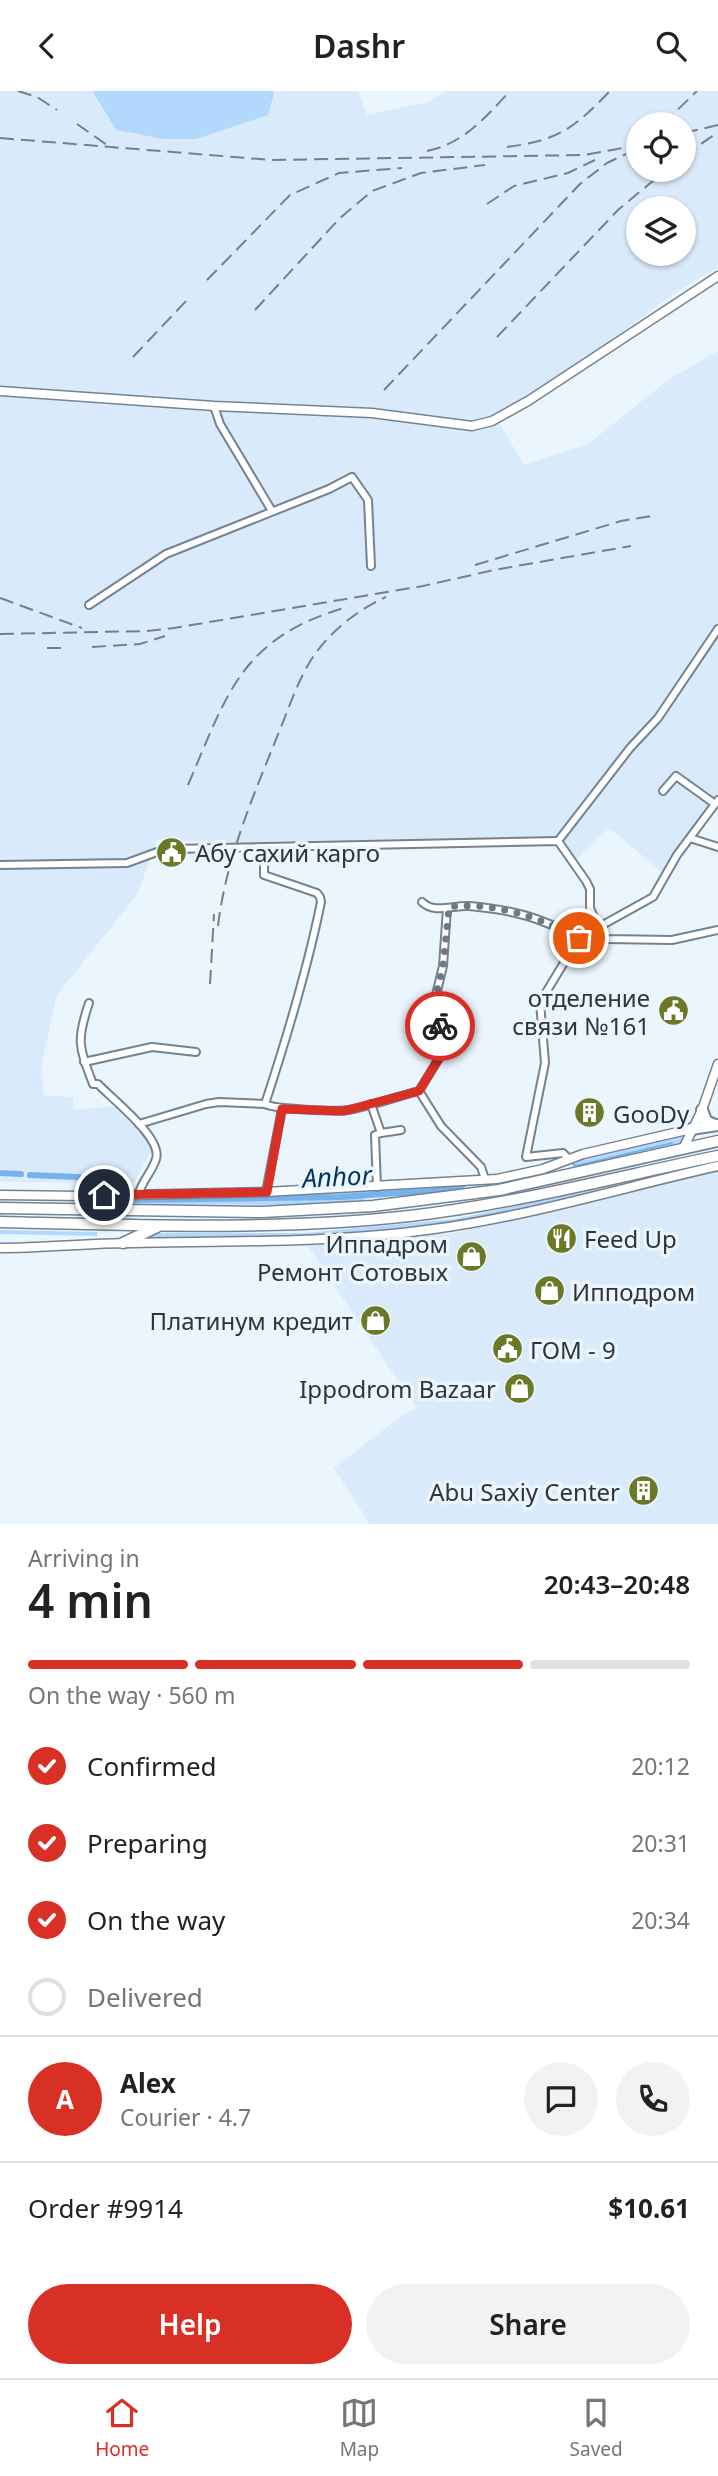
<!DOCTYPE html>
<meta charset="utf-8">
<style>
:root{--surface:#fff;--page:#f2f2f2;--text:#222;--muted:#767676;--line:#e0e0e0;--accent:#d93025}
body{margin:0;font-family:"Noto Sans",sans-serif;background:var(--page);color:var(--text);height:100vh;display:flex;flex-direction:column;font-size:26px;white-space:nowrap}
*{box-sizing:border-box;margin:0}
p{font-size:23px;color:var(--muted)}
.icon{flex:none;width:38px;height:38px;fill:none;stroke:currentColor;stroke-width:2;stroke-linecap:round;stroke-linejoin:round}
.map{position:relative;height:1433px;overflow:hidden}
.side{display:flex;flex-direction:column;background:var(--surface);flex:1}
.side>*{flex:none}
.controls{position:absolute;left:626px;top:21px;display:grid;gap:14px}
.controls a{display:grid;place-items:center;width:70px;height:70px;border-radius:50%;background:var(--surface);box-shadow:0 2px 5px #0004;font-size:35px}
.pin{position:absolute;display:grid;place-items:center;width:60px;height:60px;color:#fff;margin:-30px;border:4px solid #fff;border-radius:50%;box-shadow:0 2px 7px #0007}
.courier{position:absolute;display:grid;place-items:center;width:70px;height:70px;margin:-35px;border:5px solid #d93025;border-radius:50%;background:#fff;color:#222;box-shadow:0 2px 9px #0007}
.head em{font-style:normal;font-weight:600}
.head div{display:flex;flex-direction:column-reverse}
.head{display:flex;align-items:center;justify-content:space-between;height:119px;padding:0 28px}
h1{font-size:46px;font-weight:600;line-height:52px}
.bar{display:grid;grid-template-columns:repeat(4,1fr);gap:10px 7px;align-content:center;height:84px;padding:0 28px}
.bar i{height:9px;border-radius:5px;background:var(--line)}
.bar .selected{background:var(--accent)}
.bar p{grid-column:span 4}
.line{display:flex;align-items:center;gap:18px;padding:0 28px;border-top:2px solid var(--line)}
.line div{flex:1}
.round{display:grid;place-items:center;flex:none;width:74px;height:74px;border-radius:37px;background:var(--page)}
ol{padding:0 28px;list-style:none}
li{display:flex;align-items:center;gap:21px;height:77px}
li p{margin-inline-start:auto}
li .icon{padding:7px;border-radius:50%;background:var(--accent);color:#fff;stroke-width:4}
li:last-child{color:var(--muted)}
li i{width:38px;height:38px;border:4px solid var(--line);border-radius:50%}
.cta{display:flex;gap:14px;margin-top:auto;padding:14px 28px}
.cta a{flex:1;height:80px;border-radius:42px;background:var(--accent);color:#fff;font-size:28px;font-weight:600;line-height:80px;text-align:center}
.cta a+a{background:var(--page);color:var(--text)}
header{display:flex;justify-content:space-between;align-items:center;height:91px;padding:0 28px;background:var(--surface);font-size:32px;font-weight:600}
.menu{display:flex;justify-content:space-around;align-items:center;height:98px;border-top:2px solid var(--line);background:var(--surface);font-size:19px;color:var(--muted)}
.menu a{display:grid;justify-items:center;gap:4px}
.menu .selected{color:var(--accent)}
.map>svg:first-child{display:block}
.built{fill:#d9eafb;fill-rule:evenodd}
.green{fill:#b3d8fd}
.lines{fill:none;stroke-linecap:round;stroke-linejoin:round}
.stream{stroke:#76b3ee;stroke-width:2}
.canal{stroke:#76b3ee;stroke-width:6}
.minor-casing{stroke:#758391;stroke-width:10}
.tertiary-casing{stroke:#758391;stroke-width:11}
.primary-casing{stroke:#758391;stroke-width:13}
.trunk-casing{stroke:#758391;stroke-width:14}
.minor{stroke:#fff;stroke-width:6}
.tertiary{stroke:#fff;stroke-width:8}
.primary{stroke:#fff;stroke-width:10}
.trunk{stroke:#fff;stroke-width:10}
.rail{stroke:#787f86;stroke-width:2;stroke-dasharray:14 7;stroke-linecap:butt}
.done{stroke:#71787f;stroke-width:7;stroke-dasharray:0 12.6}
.route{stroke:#d93025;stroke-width:9}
.labels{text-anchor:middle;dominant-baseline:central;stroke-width:7;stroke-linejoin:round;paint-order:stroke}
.poi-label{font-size:24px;fill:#2f353b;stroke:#ebf5fe;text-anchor:start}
.water-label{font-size:26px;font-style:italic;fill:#06355a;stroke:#ebf5fe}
</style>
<header><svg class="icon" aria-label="back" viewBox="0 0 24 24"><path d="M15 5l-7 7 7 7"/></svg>Dashr<svg class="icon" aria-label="search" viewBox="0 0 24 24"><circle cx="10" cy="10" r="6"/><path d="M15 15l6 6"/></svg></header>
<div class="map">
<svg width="718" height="1433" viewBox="0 0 718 1433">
<rect width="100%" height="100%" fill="#ebf5fe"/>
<g class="built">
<path d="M0 0H91L116 39 163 48 268 24 276 0H358L367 24 428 11 447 0H718V176L678 200 593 262 495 325 524 374 588 353 668 289 718 260V704L688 743 662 781 609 737 577 768 558 749 303 754 157 749 137 804 57 904 42 971 43 1004 73 1006 74 1019 117 1015 138 1033 154 1054 134 1092 0 1091ZM639 33H684V79H639ZM639 117H684V163H639Z"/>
<polygon points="718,1079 718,1433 370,1433 334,1377 399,1327 416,1317 306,1152 449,1143"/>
</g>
<g class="green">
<polygon points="92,0 275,0 268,24 196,48 163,48 116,39"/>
<polygon points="683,1044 684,1052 578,1076 572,1076 577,1069"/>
<polygon points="675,1080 521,1118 430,1134 305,1146 143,1148 154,1142 305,1142 455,1128"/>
<polygon points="455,1094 431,1099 366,1104 364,1109 286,1114 97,1112 92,1108 336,1102"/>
<polygon points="0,1139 97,1141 97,1145 0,1143"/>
</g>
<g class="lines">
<polyline class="stream" points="573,1073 576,1075 672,1052"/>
<g class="canal">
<polyline points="0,1082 21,1083"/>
<polyline points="30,1084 79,1086"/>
<polyline points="86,1087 114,1093 117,1096"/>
<polyline points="129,1109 341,1106 429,1100 463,1094"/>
</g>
<defs>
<g id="minor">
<polyline points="214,315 220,333 272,420"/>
<polyline points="89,514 166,463 329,398 352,386 368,409 371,475"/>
<polyline points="663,700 676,685 715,713"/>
<polyline points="690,747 718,756"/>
<polyline points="558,750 630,657 658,627 718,538"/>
<path d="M264 758V784L317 802 320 806 321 811C307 880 287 946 265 1013"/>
<polyline points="0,774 127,772 157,761 173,758 558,750 586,790 590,798 590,817 602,845"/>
<path d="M422 811C434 823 453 814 469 815 514 819 539 826 579 847"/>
<polyline points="599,836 653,806 677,764 718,709"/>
<polyline points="545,903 579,847 602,845 607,848 672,849 718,839"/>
<polyline points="540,911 545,972 526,1066 563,1062 569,1068"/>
<path d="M89 912C76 950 79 956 93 993H98C112 1008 163 1047 156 1068 152 1081 142 1090 139 1102"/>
<polyline points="84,971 152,956 196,961"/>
<polyline points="419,1000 441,1035 481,1076 485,1088"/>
<polyline points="371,1013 381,1042 375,1044 377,1096"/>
<path d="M139 1033 206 1013 219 1011 265 1013C273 1018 337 1021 348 1019 372 1015 395 1006 419 1000L441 964 443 947 436 904 443 875 447 817"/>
<polyline points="381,1042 401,1039"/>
<polyline points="266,1101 282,1018"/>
</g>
<g id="tertiary">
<polyline points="0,300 214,315 372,322 472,335 492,330 528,310 718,185"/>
<polyline points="683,1058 702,1019 718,973"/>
<polyline points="0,1104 83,1105 266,1101 497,1088 543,1078 583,1063 691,1038"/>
<path d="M0 1157C44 1157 88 1152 132 1152 233 1150 334 1152 434 1138 530 1125 624 1096 718 1075"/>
</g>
<g id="primary">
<polyline points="83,1105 99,1119"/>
<polyline points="0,1117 262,1121 373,1115 499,1099 718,1050"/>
<path d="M0 1131C137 1134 274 1140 410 1125 514 1113 616 1086 718 1065"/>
<polyline points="123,1152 157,1136"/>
</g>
<g id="trunk">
<polyline points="702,1019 706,1030 715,1034"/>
<polyline points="691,1038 718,1034"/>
</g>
</defs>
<use href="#minor" class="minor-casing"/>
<use href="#tertiary" class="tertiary-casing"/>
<use href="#primary" class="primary-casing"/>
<use href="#trunk" class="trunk-casing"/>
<use href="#minor" class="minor"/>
<use href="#tertiary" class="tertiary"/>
<use href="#primary" class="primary"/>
<use href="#trunk" class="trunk"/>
<g class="rail">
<polyline points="18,0 37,6 57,19"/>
<polyline points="77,33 107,54"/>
<polyline points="663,33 697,0"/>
<polyline points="684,42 718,34"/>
<polyline points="0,47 271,69 584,64 639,54"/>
<path d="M507 56C560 49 574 37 610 0"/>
<path d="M427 60C463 53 486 26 510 0"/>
<polyline points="684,65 718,41"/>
<polyline points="487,113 514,95 568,82 595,69"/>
<polyline points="207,189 290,104 339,82 402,77"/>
<polyline points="255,219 339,128 372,100 421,82 485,74"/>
<polyline points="497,246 618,119 666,79"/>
<polyline points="133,266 189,207"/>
<polyline points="384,299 580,93 607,72 626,63"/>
<polyline points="475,474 621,430 657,424"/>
<polyline points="0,507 82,537"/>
<polyline points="0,543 147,540 174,537 423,495 494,479 631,455"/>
<polyline points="92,556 140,553 165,545"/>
<polyline points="47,557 61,557"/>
<path d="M188 694C228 601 241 547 347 516"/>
<path d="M218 835C226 767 254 703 279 641 290 614 299 586 315 563 333 538 358 519 386 506"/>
<polyline points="210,893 214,823"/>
</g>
</g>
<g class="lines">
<path class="done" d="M440 935 436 904 443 875 449 816C494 810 540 827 579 847"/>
<polyline class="route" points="104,1104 267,1101 282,1018 344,1020 419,1000 441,964 440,935"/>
</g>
<defs>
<symbol id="civic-disc" viewBox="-11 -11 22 22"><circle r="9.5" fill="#6b7825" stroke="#ebf5fe"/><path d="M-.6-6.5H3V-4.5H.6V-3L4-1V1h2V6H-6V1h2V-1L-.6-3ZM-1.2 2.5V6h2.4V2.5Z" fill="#fff"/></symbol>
<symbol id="building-disc" viewBox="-11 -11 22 22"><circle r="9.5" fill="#6b7825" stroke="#ebf5fe"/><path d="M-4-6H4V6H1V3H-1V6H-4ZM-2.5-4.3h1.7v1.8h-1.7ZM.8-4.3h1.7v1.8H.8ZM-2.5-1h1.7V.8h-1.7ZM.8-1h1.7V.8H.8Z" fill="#fff"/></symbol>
<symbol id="restaurant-disc" viewBox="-11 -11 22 22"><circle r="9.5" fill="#6b7825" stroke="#ebf5fe"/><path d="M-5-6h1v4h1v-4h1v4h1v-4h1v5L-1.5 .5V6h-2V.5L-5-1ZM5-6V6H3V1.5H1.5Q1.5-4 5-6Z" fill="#fff"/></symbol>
<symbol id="shop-disc" viewBox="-11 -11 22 22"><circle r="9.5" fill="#6b7825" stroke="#ebf5fe"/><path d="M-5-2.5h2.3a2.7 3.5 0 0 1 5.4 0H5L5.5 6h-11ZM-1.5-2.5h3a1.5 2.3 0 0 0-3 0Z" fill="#fff"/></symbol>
</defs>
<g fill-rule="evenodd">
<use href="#civic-disc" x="154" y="744" width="35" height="35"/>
<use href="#civic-disc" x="656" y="902" width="35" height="35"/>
<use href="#building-disc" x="572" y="1004" width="35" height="35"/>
<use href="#restaurant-disc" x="544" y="1130" width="35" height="35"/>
<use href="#shop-disc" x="454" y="1148" width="35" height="35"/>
<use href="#shop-disc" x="532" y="1182" width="35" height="35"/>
<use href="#shop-disc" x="358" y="1212" width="35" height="35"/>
<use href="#civic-disc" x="490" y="1240" width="35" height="35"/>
<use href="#shop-disc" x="502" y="1280" width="35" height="35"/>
<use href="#building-disc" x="626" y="1382" width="35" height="35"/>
</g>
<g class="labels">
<g class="poi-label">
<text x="195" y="761">Абу сахий карго</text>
<text x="650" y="906" text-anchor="end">отделение<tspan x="650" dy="28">связи №161</tspan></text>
<text x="613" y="1022">GooDy</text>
<text x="584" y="1147">Feed Up</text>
<text x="448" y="1152" text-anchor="end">Иппадром<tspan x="448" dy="28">Ремонт Сотовых</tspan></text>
<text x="572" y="1200">Ипподром</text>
<text x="353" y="1229" text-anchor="end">Платинум кредит</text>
<text x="530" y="1258">ГОМ - 9</text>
<text x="496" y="1297" text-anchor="end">Ippodrom Bazaar</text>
<text x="620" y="1400" text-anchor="end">Abu Saxiy Center</text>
</g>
<g class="water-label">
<text transform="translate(337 1085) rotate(-3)">Anhor</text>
</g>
</g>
</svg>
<div class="controls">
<a><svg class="icon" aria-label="locate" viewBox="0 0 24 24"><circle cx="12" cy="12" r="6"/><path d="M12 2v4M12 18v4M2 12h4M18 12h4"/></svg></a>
<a><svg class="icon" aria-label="layers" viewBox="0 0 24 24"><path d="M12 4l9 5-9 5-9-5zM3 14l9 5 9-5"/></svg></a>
</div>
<div class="pin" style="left:579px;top:847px;background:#ea580c"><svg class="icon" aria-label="bag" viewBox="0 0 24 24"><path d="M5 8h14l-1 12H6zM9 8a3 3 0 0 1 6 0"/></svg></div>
<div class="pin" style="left:104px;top:1104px;background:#1f2937"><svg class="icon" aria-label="home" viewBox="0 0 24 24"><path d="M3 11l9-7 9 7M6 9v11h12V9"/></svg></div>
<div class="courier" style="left:440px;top:935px"><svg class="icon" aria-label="bike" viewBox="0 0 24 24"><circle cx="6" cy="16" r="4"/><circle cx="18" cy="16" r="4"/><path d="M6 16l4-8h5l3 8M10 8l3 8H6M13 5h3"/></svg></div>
</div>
<section class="side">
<div class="head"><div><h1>4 min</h1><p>Arriving in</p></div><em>20:43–20:48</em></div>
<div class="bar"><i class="selected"></i><i class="selected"></i><i class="selected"></i><i></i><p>On the way · 560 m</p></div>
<ol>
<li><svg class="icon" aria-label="check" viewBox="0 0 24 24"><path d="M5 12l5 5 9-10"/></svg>Confirmed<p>20:12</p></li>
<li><svg class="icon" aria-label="check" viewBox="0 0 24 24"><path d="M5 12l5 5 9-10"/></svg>Preparing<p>20:31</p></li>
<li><svg class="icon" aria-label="check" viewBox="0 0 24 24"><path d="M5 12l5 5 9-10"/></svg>On the way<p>20:34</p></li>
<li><i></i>Delivered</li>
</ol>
<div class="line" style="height:126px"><b class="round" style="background:var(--accent);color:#fff">A</b><div><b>Alex</b><p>Courier · 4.7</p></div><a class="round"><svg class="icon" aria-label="chat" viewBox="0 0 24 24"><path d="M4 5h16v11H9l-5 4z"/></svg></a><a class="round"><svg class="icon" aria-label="phone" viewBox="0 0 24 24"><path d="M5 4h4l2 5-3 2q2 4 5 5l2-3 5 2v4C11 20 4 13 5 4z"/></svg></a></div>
<div class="line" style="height:91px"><div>Order #9914</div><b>$10.61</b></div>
<div class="cta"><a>Help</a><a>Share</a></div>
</section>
<nav class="menu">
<a class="selected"><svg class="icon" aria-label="home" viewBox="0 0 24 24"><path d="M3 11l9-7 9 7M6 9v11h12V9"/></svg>Home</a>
<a><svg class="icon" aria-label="map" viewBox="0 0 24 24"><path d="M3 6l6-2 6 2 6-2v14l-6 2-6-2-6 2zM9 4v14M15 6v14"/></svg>Map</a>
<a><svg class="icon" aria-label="saved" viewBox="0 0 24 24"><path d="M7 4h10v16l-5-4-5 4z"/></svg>Saved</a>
</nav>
